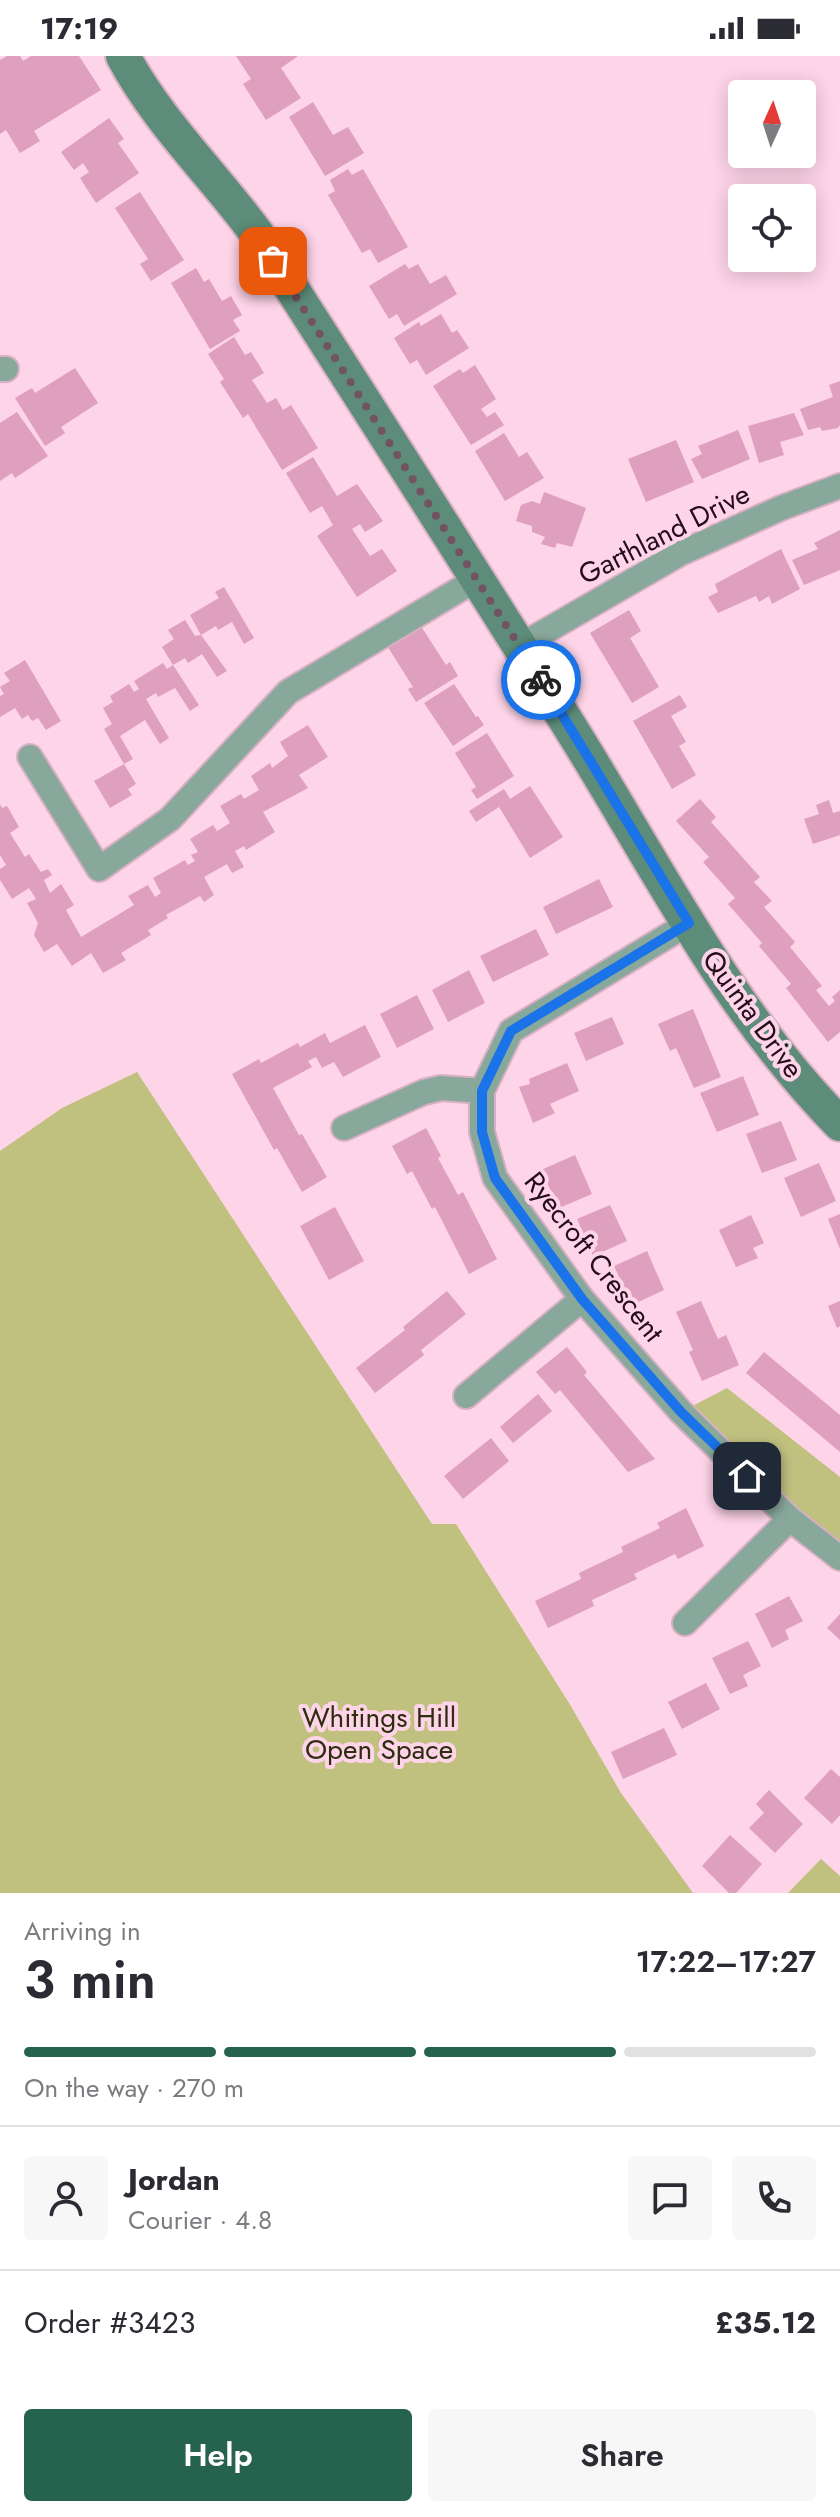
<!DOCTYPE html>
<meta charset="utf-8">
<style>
:root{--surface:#fff;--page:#f7f7f7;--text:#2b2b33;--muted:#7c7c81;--line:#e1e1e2;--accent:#25634e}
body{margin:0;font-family:Jost,sans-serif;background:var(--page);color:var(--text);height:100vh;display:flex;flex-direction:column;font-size:30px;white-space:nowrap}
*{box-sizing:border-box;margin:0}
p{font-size:26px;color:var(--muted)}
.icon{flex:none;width:44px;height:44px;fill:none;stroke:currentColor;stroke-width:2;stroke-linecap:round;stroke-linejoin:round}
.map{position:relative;height:1837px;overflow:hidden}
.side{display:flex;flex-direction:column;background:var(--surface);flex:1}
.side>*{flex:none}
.needle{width:52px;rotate:3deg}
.fabs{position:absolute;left:728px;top:24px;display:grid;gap:16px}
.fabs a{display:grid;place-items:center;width:88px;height:88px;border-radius:8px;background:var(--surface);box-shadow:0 4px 20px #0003;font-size:40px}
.pin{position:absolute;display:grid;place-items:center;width:68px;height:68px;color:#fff;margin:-34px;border-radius:16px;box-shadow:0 4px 12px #0006}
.courier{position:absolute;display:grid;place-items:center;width:80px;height:80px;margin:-40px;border:6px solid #1a73e8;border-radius:50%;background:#fff;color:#222;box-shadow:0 2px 10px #0007}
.headline em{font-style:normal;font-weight:600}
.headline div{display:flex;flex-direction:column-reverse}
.headline{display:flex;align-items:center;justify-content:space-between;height:136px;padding:0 24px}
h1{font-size:52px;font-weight:600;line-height:60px}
.bar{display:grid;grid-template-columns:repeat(4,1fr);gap:12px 8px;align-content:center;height:96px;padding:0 24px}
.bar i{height:10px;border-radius:6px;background:var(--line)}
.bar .on{background:var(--accent)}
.bar p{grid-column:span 4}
.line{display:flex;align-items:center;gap:20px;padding:0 24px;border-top:2px solid var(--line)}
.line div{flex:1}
.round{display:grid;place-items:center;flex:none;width:84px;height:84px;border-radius:8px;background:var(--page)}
.button{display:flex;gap:16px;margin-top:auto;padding:16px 24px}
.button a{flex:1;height:92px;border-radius:8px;background:var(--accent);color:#fff;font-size:32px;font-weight:600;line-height:92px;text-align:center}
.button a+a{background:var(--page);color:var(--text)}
.status{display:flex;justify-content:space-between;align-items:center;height:56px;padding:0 40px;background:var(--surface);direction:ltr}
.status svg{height:22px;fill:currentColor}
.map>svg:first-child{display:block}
.green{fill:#c0c07f}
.building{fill:#df9fbe}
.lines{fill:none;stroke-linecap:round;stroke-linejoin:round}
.street-casing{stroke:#d7b0c3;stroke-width:28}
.secondary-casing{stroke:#d7b0c3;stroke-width:38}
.street{stroke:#89a89c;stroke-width:24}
.secondary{stroke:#5d8c7a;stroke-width:34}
.done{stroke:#715362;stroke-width:8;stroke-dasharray:0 14.4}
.route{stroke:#1a73e8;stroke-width:10}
.labels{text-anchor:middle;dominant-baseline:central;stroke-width:8;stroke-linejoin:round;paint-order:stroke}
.street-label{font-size:28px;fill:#250d1a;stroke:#fed4e8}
.park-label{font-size:28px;fill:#2e2d10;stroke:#fed4e8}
</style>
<div class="status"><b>17:19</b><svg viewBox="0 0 49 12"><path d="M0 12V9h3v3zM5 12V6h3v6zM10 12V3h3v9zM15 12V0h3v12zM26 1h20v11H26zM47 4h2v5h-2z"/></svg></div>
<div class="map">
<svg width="840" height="1837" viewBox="0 0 840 1837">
<rect width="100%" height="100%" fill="#fed4e8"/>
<g class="green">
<polygon points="137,1016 432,1468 456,1468 569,1647 621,1737 693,1837 0,1837 0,1095 62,1052"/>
<polygon points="727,1332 840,1421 840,1502 681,1356"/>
<polygon points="821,1803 840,1820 840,1837 788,1837"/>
</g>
<g class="building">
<polygon points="7,0 20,0 23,5 31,0 79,0 101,34 34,75 40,85 20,97 6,74 0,78 0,4"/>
<polygon points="236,0 298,0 281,12 301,42 266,64 243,28 251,23"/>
<polygon points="313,46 333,79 348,71 364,97 325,120 289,61"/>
<polygon points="109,62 124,83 118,87 139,117 96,147 80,122 89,116 83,107 74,114 61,96"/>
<polygon points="348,113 352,119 363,113 408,191 378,207 370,193 362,197 328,139 335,135 330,124"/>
<polygon points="140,136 184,204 151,225 140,208 148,203 115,152"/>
<polygon points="405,208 409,213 418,208 430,228 446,219 457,238 404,270 397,258 389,263 369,230"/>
<polygon points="196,212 204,226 209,223 222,245 231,240 242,259 233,264 240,275 210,293 171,227"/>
<polygon points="441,258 452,277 457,274 469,292 426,319 417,304 410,308 394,282 419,266 421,270"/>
<polygon points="234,281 245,299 251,296 264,317 252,324 267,347 276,342 283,354 291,349 318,392 282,414 248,358 243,362 220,326 224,323 208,298"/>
<polygon points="475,309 496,343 481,353 487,361 495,356 504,369 471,389 433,330 460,313 463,317"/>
<polygon points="75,312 98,347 61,371 65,377 45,390 15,342 32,332 35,337"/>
<polygon points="840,325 840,369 838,372 822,375 820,371 808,374 800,353 833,341 829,329"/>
<polygon points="17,356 48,400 15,422 12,417 0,425 0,367"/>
<polygon points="794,357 804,379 780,386 784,399 759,407 748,370"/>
<polygon points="738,374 750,403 702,423 691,403 702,398 698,390"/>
<polygon points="504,377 519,401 527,396 544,422 505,445 475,395"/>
<polygon points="676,384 694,426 646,446 628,403"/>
<polygon points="313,401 337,440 357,428 383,465 365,476 360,468 352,473 370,500 382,493 397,515 357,541 317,480 333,469 322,450 310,457 286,417"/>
<polygon points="544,436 586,452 572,491 557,487 555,492 541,488 545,481 532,476 532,470 516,465 521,449 532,445 540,448"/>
<polygon points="840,474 840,514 804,529 792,504 818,493 814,487"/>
<polygon points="781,493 800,533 772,548 769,540 759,546 756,540 718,557 708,541 718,536 715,528"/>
<polygon points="224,531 254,582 244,588 232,566 218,574 216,570 201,579 190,559 219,542 215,536"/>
<polygon points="629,554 641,575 630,582 659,631 632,647 590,577"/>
<polygon points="185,564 195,580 201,579 227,615 217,621 202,598 188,607 185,602 173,609 162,591 174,583 168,574"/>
<polygon points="417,564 446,609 450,606 458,620 416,646 408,633 413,631 384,585"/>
<polygon points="25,604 61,665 46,674 38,662 32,665 28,659 22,663 15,652 0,661 0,640 4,638 0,631 10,625 4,617"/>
<polygon points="163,607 167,613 173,609 199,649 190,655 175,632 158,641 156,637 146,643 169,682 160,688 145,664 120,680 133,703 124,708 136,728 128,733 132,739 110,752 94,725 124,708 104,673 112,668 103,652 113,646 110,640 129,628 134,636 139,633 134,625"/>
<polygon points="454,628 476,661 478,660 484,669 453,690 424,647"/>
<polygon points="680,639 687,651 671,660 686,686 679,690 696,719 672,733 633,665"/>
<polygon points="308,669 328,701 299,719 308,732 263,756 275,776 246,794 244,790 235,795 244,811 232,817 227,808 204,821 214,839 204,846 200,840 166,859 168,862 148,874 151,879 121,897 126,904 103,917 91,897 72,910 57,888 44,896 34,879 38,867 27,847 36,843 29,832 12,843 0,824 0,813 6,809 0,799 0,748 2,752 7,750 19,771 10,777 25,801 29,798 41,816 48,813 52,819 44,824 50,837 61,828 74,849 66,854 81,881 134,849 128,840 148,829 155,841 161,837 153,822 185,804 188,809 195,805 191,799 198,796 190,783 213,769 217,775 230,767 220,750 241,738 244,743 259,734 251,720 270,707 272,712 288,700 280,686"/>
<polygon points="487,677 514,720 477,743 471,734 476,731 455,697"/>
<polygon points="530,730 563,781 530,802 499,751 476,766 469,755 504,733 510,743"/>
<polygon points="700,743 716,761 711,766 760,821 754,826 772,845 764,851 795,886 790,891 822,930 816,934 829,950 835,945 832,941 840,934 840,976 828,986 786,932 791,928 759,890 762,887 728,848 735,842 703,806 709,801 676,765"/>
<polygon points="829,744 833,757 840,755 840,779 813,788 804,763 819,758 816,749"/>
<polygon points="599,823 613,851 556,878 543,851"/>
<polygon points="536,873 549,899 493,926 480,900"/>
<polygon points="469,914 485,947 448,966 432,934"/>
<polygon points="417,939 434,973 397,992 380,958"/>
<polygon points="693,953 721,1021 694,1032 676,992 670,995 658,968"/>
<polygon points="612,961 624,988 586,1005 574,977"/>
<polygon points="365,969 381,1001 343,1021 334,1006 322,1012 316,1001 308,1005 312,1011 273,1032 299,1079 302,1078 327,1121 302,1136 277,1092 274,1094 232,1018 259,1003 261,1007 298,987 300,991 325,977 330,987"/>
<polygon points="567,1007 579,1035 550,1048 555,1057 533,1067 519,1031 530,1028 529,1023"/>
<polygon points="743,1020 759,1059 717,1076 700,1037"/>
<polygon points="781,1065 797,1104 762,1117 746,1078"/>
<polygon points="426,1072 441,1100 438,1102 458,1139 463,1136 497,1203 469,1218 435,1151 432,1153 412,1115 407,1118 392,1090"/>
<polygon points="575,1099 592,1138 559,1152 541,1114"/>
<polygon points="819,1107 836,1145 801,1161 784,1122"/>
<polygon points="610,1149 627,1185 593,1200 577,1163"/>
<polygon points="335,1151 364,1205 329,1224 300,1170"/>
<polygon points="840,1158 840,1193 828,1163"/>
<polygon points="751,1159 764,1187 753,1192 758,1202 736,1211 719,1174"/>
<polygon points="647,1195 664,1234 632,1249 614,1210"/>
<polygon points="447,1235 466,1258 421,1294 424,1299 375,1337 356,1312 405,1274 403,1271"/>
<polygon points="701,1245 718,1283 726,1279 739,1309 702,1325 689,1296 693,1294 676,1256"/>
<polygon points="840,1245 840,1270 837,1272 828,1250"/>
<polygon points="567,1291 587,1316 584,1319 655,1403 628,1416 560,1334 555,1338 536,1316"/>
<polygon points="764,1296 840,1359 840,1396 746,1317"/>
<polygon points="538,1338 552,1355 513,1387 500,1371"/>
<polygon points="491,1382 509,1405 463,1443 444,1420"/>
<polygon points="686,1452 704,1490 678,1503 675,1498 634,1518 637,1523 592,1544 594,1550 548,1572 535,1545 581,1523 579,1517 623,1496 621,1491 660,1472 657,1467"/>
<polygon points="789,1540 803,1565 785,1574 789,1583 772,1592 755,1558"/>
<polygon points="840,1558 840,1584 827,1572"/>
<polygon points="748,1585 761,1610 743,1619 748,1630 730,1638 712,1602"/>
<polygon points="706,1627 720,1653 682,1673 668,1646"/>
<polygon points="664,1672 677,1699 623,1723 611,1696"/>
<polygon points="831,1713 840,1721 840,1759 832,1768 804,1742"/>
<polygon points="769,1734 803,1768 775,1797 749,1772 764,1757 756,1748"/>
<polygon points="730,1779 762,1808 736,1837 729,1837 702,1810"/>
</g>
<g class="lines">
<defs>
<g id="street">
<polyline points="0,313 6,313"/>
<polyline points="520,590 681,497 781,452 840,430"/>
<polyline points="30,701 99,813 170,763 288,636 477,523"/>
<polyline points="689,867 511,975 482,1035 482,1076 495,1122 582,1243 681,1356 790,1463 840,1502"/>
<polyline points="344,1072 424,1036 441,1032 482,1035"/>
<polyline points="466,1340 582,1243"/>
<polyline points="685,1567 790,1463"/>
</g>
<path id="secondary" d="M123 0C158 66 213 118 257 178 364 346 473 514 578 684 659 815 731 958 840 1068"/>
</defs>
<use href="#street" class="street-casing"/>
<use href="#secondary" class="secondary-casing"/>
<use href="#street" class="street"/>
<use href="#secondary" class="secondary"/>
</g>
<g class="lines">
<polyline class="done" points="273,205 541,624"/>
<polyline class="route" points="541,624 689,867 511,975 482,1035 482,1076 495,1122 582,1243 681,1356 747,1420"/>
</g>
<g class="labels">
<g class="street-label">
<text transform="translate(664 478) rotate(-27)">Garthland Drive</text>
<text transform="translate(753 958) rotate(54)">Quinta Drive</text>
<text transform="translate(594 1201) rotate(52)">Ryecroft Crescent</text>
</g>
<g class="park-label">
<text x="379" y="1661">Whitings Hill<tspan x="379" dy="32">Open Space</tspan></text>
</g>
</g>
</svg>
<div class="fabs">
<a><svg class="needle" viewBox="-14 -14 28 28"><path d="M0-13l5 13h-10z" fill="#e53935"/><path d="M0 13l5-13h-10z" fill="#7c7c81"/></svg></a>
<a><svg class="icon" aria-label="locate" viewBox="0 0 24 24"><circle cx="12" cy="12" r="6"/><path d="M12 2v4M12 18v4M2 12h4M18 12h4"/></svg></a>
</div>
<div class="pin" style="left:273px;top:205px;background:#ea580c"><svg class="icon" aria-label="bag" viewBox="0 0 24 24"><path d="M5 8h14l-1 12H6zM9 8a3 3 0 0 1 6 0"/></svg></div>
<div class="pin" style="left:747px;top:1420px;background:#1f2937"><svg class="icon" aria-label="home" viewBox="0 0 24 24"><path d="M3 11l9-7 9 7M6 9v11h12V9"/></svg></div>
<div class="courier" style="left:541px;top:624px"><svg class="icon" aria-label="bike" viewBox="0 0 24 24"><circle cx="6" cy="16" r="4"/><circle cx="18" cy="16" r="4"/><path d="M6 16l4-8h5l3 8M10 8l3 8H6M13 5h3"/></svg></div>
</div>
<section class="side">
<div class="headline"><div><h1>3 min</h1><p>Arriving in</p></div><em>17:22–17:27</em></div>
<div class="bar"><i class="on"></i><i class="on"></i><i class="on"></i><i></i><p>On the way · 270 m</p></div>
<div class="line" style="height:144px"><a class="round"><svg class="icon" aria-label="person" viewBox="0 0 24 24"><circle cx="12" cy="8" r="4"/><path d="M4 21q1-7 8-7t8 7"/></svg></a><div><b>Jordan</b><p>Courier · 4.8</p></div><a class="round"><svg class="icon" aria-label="chat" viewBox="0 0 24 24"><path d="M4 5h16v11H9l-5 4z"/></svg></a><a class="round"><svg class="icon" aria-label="phone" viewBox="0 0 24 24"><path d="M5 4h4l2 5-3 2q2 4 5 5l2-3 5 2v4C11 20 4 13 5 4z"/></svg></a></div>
<div class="line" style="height:104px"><div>Order #3423</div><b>£35.12</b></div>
<div class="button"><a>Help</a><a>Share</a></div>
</section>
